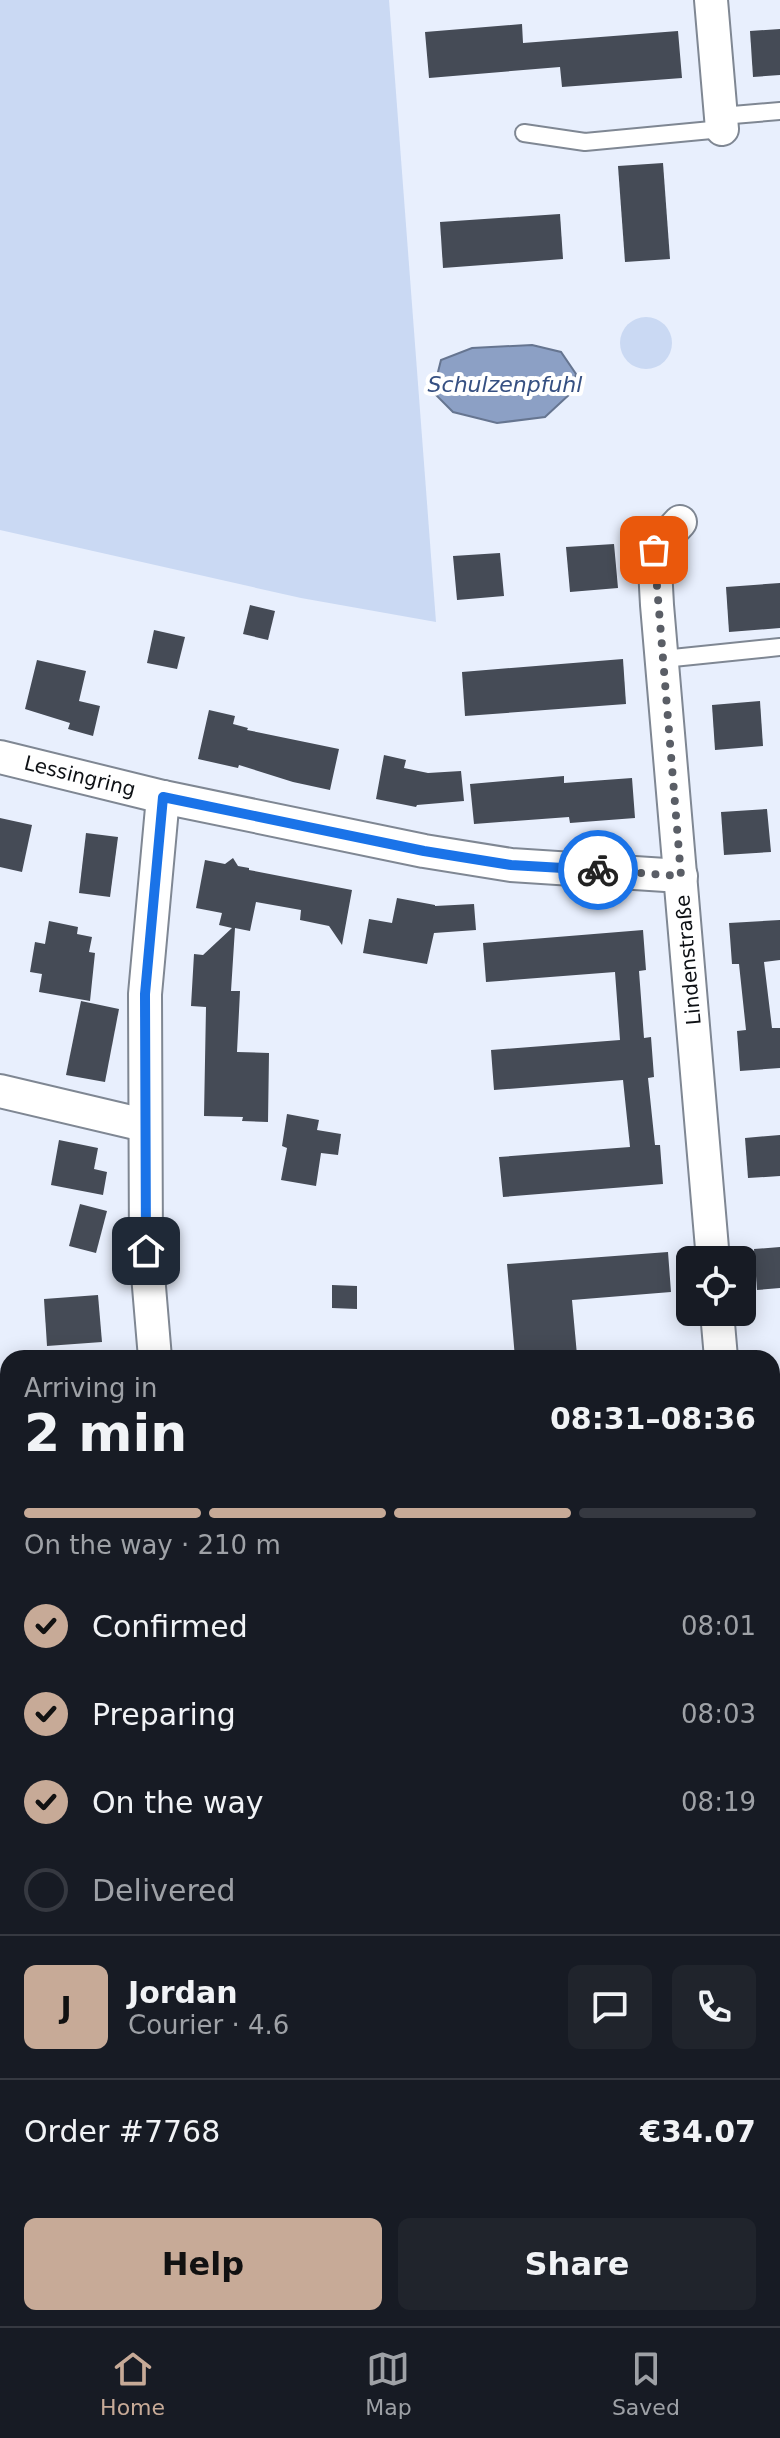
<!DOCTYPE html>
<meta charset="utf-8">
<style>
:root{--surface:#171b24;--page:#20242c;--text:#f1f3f6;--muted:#9ea1a6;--line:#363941;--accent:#c7aa97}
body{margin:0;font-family:"DejaVu Sans",sans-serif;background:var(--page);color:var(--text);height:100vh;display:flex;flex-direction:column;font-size:30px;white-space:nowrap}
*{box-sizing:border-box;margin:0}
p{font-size:26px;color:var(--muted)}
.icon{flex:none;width:44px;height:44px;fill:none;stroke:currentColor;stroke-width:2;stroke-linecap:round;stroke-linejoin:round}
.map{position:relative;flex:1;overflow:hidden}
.drawer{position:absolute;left:0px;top:1350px;width:780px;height:976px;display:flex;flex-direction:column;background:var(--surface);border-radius:24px 24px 0 0;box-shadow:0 4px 20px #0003}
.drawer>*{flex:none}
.controls{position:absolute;left:676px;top:1246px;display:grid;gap:16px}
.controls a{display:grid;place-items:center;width:80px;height:80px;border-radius:12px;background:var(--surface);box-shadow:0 4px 20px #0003;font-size:40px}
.pin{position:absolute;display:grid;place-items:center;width:68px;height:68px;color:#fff;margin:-34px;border-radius:16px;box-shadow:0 4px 12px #0006}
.courier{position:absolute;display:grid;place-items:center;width:80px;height:80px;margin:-40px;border:6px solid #1a73e8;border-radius:50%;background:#fff;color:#222;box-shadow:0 2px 10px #0007}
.head em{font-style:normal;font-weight:600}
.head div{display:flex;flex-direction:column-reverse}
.head{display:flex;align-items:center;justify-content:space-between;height:136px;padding:0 24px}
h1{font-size:52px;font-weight:600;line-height:60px}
.bar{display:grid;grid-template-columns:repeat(4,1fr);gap:12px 8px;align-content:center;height:96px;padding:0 24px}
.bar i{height:10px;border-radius:6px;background:var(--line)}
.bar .current{background:var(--accent)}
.bar p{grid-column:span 4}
.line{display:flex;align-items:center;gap:20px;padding:0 24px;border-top:2px solid var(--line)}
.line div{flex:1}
.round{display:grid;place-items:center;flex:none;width:84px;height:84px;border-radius:12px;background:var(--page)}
ol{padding:0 24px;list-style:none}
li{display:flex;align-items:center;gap:24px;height:88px}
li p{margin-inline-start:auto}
li .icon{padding:8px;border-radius:50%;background:var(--accent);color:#111;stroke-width:4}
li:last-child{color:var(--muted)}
li i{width:44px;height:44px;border:4px solid var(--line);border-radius:50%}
.button{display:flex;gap:16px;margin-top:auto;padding:16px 24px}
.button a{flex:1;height:92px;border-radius:12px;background:var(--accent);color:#111;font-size:32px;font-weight:600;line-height:92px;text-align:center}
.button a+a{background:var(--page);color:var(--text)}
.tabs{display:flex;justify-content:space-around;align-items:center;height:112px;border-top:2px solid var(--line);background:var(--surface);font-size:22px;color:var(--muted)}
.tabs a{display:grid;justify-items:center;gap:4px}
.tabs .current{color:var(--accent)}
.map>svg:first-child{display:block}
.green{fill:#cad9f3}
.water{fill:#8ca0c5;stroke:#667590;stroke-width:2}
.building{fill:#454b56}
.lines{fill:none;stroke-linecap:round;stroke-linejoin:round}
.service-casing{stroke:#7f8793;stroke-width:20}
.minor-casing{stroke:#7f8793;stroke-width:36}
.service{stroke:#fff;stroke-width:16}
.minor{stroke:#fff;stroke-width:32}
.done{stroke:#5a5e66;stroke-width:8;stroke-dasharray:0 14.4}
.route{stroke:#1a73e8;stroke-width:10}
.labels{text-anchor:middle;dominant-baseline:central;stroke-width:8;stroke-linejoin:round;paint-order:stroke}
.street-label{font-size:20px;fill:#0d1014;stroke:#fff}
.water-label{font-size:22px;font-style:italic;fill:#365082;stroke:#fff}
</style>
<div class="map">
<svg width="780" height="2326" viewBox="0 0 780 2326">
<rect width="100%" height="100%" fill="#e8effd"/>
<g class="green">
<polygon points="0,0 389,0 436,622 301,598 0,530"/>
<circle cx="646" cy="343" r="26"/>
</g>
<polygon class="water" points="532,345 561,352 576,374 571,393 545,417 497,423 453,412 433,392 441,360 472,348"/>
<g class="building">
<polygon points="522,24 523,43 678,31 682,78 562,87 560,67 429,78 425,32"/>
<polygon points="780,29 780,75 753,77 750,31"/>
<polygon points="663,163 670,259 625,262 618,166"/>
<polygon points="560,214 563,259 443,268 440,222"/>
<polygon points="614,544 618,588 570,592 566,547"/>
<polygon points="500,553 504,596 457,600 453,556"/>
<polygon points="780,583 780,628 729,632 726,587"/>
<polygon points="250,605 275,611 268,640 243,634"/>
<polygon points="154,630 185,637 177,669 147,663"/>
<polygon points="623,659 626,704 465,716 462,672"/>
<polygon points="37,660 86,671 79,701 100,706 93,736 68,729 70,723 25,709"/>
<polygon points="760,701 763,746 715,750 712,705"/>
<polygon points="209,710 235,716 233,724 248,728 247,730 339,749 330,790 293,782 239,765 238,768 198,759"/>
<polygon points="384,755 406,760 404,768 428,773 461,771 464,801 417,805 416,807 376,799"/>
<polygon points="564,776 564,783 632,778 635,818 570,823 569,817 474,824 470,784"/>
<polygon points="767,809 771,852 724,855 721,812"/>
<polygon points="0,818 32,825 22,872 0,867"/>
<polygon points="86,833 118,837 110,897 79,893"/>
<polygon points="233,858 238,866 249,868 249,870 352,890 342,945 329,926 300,920 301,910 256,902 250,931 235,928 231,991 240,991 237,1052 269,1053 268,1122 242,1121 243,1117 204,1116 206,1007 191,1006 194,954 203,955 232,928 219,925 222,913 196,908 205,860 225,864"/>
<polygon points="397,898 435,905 435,906 474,904 476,930 434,933 427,964 363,953 369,919 392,923"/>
<polygon points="780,920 780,960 764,962 772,1028 780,1028 780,1068 740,1071 737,1031 746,1030 739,964 732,964 729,923"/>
<polygon points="49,921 78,927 77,934 92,937 89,952 95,953 90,1001 39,992 42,974 30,972 35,942 45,944"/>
<polygon points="643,930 646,970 639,971 644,1038 651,1037 654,1077 648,1078 655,1145 660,1145 663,1184 503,1197 499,1157 630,1147 623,1080 494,1090 491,1050 620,1040 615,972 486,982 483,943"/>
<polygon points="81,1001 119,1009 105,1082 66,1075"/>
<polygon points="287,1114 319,1120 317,1130 341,1134 338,1155 321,1153 316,1186 281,1180 287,1148 282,1146"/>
<polygon points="780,1135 780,1176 748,1178 745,1138"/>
<polygon points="59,1140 98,1148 94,1169 107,1172 103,1195 51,1185"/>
<polygon points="80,1204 107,1211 96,1253 69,1246"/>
<polygon points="780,1247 780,1288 757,1290 754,1249"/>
<polygon points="668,1252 671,1292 572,1300 577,1355 563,1356 563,1358 515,1358 507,1264"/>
<polygon points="332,1285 357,1286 357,1309 332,1308"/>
<polygon points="98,1295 102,1342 47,1346 44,1299"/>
</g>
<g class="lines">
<defs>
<g id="service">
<polyline points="721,116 780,111"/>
<polyline points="524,133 585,142 722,129"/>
<polyline points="663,659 780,647"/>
</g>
<g id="minor">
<polyline points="711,0 722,129"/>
<polyline points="680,522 654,550 657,605 713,1260"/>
<polyline points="0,757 163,797 424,851 511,865 681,876"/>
<polyline points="0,1091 144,1125"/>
<polyline points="717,1312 721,1358"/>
<polyline points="155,1358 146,1251 145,994 163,797"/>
<polyline points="772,1731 780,1730"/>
<polyline points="0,1785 8,1784"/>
<polyline points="772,1899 780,1936"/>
<polyline points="253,2326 254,2318"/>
</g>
</defs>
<use href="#service" class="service-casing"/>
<use href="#minor" class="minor-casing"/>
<use href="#service" class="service"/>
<use href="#minor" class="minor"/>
</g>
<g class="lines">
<polyline class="done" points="598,870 681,876 654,550"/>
<polyline class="route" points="146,1251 145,994 163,797 424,851 511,865 598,870"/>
</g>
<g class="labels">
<g class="street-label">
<text transform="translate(80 776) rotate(14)">Lessingring</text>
<text transform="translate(688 960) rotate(-95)">Lindenstraße</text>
</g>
<g class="water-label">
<text x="505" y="384">Schulzenpfuhl</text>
</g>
</g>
</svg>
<div class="controls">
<a><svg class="icon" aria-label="locate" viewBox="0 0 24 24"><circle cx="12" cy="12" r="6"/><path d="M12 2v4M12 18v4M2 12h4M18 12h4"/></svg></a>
</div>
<div class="pin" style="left:654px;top:550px;background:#ea580c"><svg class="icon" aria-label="bag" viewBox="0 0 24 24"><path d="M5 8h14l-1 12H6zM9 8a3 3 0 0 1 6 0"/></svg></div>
<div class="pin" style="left:146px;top:1251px;background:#1f2937"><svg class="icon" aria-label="home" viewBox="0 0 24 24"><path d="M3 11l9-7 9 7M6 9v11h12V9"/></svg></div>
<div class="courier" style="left:598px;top:870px"><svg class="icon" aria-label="bike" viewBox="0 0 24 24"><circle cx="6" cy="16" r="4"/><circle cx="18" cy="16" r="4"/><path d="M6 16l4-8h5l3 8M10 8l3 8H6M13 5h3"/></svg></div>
<section class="drawer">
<div class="head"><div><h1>2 min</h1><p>Arriving in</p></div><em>08:31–08:36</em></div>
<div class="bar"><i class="current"></i><i class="current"></i><i class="current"></i><i></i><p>On the way · 210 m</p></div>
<ol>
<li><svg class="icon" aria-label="check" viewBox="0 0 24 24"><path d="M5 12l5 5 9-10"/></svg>Confirmed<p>08:01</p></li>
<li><svg class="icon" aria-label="check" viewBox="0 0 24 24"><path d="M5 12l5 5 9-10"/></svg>Preparing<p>08:03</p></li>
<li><svg class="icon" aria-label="check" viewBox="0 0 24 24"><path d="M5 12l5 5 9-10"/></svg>On the way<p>08:19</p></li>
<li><i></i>Delivered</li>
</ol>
<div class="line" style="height:144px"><b class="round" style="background:var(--accent);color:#111">J</b><div><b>Jordan</b><p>Courier · 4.6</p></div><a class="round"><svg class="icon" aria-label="chat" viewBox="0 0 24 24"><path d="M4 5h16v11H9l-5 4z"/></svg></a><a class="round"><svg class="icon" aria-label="phone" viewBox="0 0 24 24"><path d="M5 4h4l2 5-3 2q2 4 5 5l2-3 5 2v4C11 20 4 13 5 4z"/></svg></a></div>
<div class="line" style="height:104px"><div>Order #7768</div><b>€34.07</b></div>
<div class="button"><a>Help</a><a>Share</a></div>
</section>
</div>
<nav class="tabs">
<a class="current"><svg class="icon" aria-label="home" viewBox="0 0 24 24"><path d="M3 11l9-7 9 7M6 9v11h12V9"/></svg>Home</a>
<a><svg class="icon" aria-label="map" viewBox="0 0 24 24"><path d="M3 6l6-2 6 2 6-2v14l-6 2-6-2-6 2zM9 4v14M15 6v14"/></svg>Map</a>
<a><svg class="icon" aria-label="saved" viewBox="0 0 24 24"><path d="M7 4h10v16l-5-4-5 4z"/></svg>Saved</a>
</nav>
